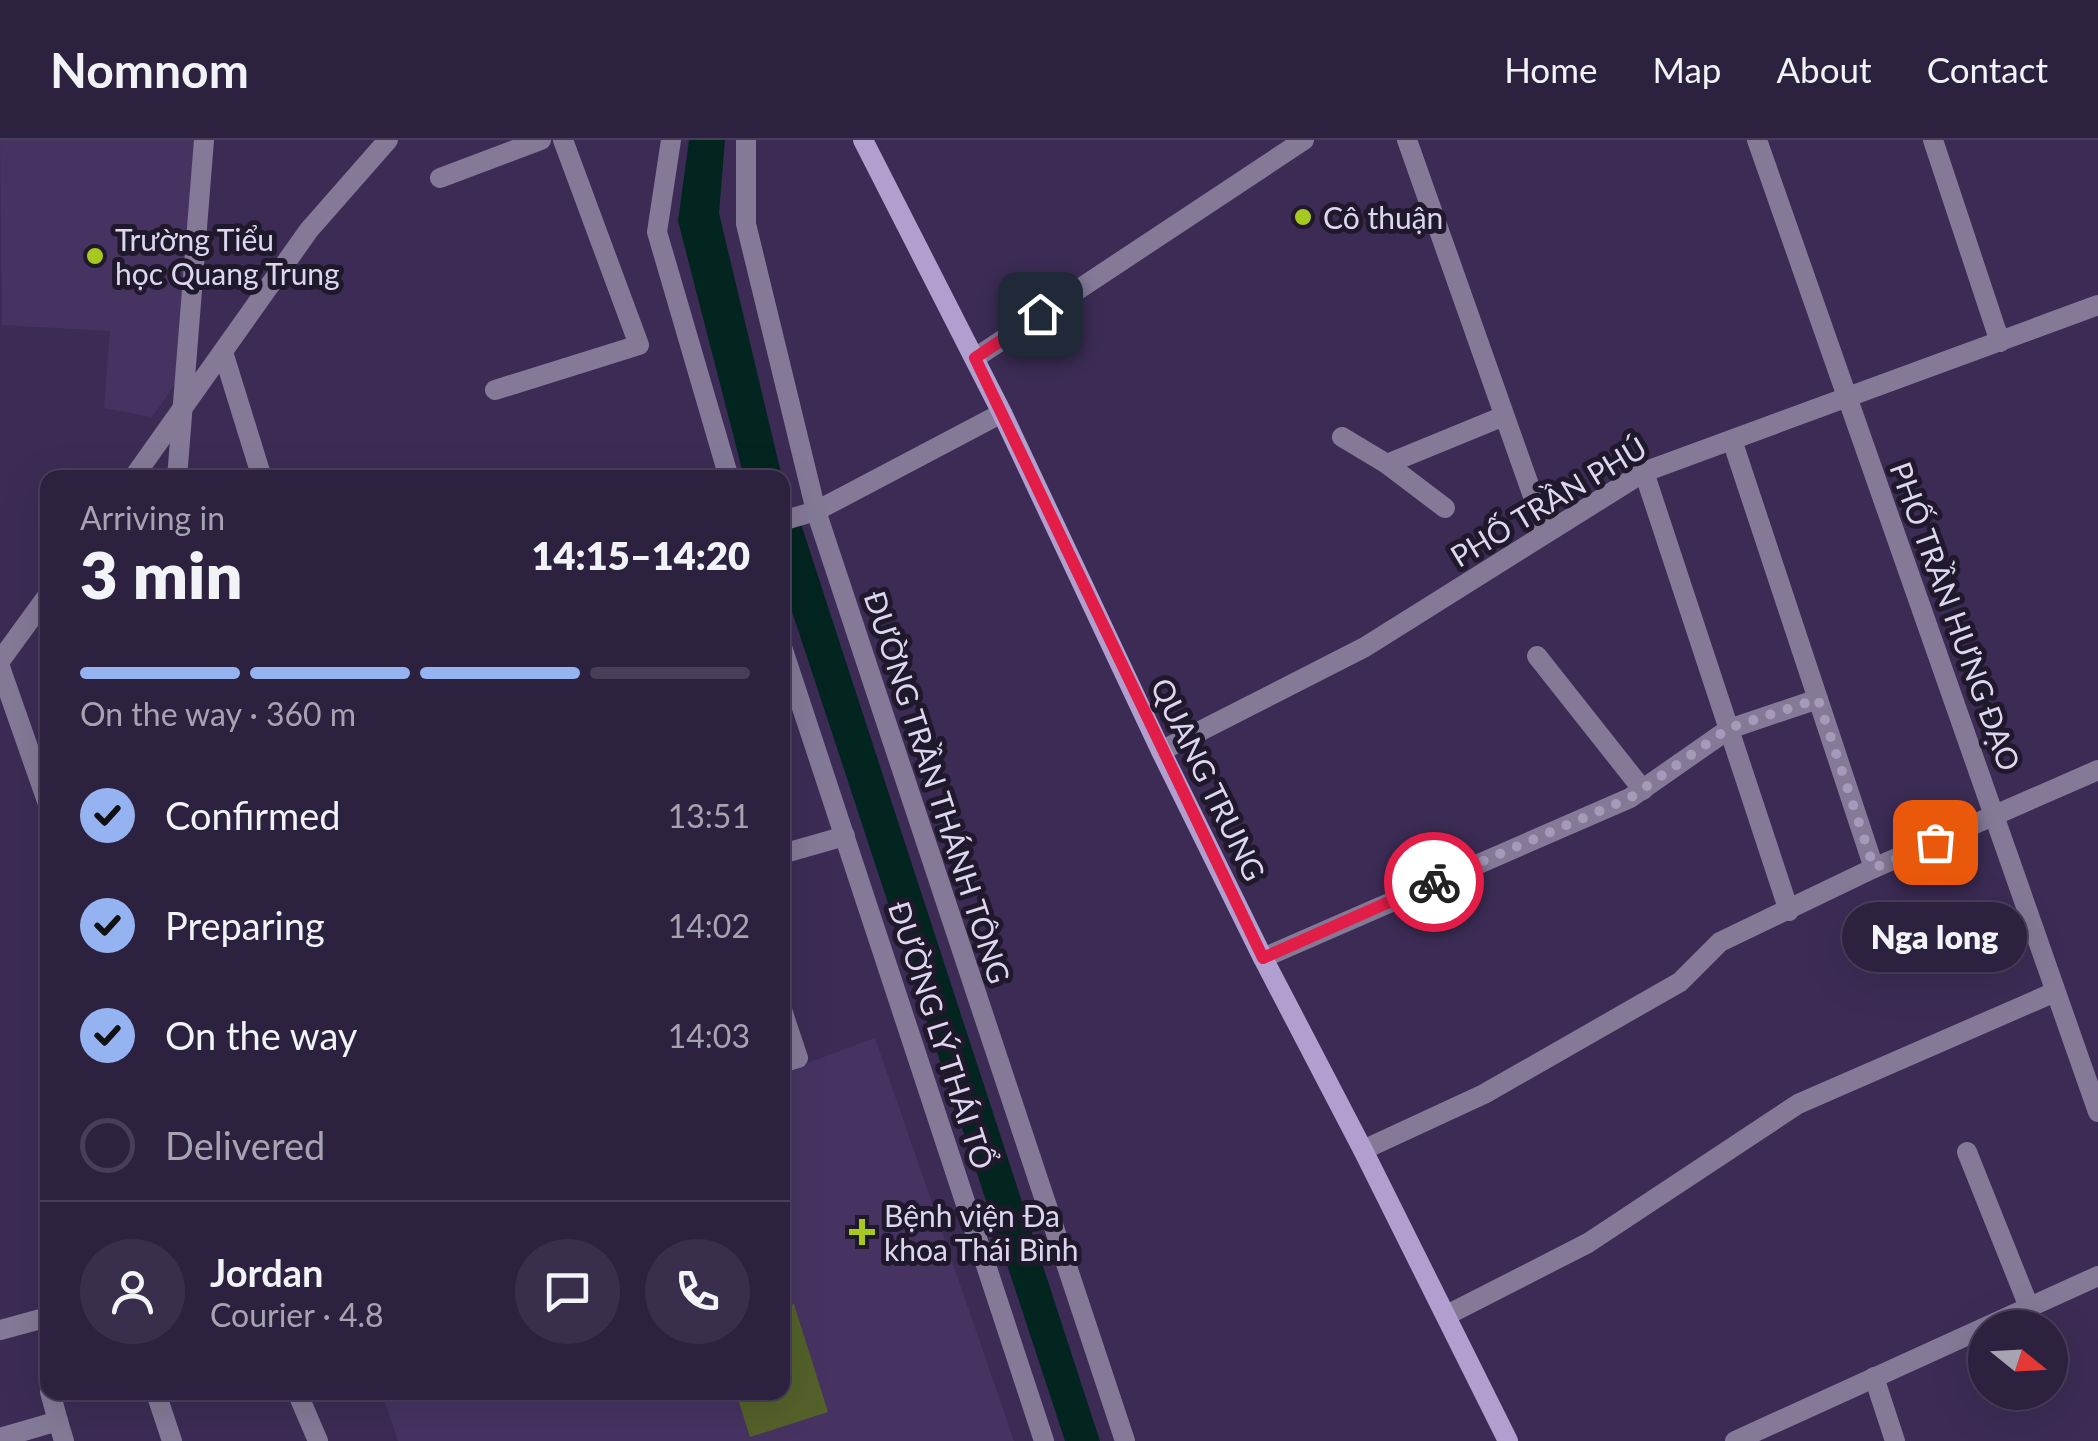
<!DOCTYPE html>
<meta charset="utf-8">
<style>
:root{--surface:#2d2140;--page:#392e4b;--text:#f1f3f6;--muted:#a7a3b1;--line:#483e59;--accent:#95b2f1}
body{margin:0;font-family:Lato,sans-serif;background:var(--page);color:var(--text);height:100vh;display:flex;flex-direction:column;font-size:38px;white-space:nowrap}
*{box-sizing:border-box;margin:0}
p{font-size:32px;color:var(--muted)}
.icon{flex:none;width:55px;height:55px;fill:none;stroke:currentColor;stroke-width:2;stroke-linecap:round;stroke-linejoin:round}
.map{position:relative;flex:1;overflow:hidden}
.details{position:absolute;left:40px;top:330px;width:750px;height:930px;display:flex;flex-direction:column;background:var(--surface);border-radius:20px;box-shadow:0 10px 40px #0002,0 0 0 2px var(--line)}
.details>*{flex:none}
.needle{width:65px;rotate:108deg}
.tools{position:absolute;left:1968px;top:1170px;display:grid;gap:20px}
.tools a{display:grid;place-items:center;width:100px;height:100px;border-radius:50%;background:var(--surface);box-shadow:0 10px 40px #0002,0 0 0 2px var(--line);font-size:50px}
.pin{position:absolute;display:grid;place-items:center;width:85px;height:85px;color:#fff;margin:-42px;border-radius:20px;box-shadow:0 5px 15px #0006}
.courier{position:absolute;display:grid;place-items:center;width:100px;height:100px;margin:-50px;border:8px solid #e11d48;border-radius:50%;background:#fff;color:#222;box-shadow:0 2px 12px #0007}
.bubble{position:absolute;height:70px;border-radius:35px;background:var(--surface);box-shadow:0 10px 40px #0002,0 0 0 2px var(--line);font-size:32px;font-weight:800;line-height:70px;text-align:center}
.summary em{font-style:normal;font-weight:800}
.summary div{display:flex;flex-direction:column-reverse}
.summary{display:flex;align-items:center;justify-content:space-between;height:170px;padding:0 40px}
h1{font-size:65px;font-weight:800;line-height:75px}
.bar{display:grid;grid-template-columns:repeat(4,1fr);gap:15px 10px;align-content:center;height:120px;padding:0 40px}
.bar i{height:12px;border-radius:8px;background:var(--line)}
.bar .current{background:var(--accent)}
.bar p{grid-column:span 4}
.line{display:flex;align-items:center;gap:25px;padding:0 40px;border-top:2px solid var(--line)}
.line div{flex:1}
.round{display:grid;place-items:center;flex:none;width:105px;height:105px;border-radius:52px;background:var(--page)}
ol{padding:0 40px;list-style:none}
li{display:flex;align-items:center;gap:30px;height:110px}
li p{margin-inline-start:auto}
li .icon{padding:10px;border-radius:50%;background:var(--accent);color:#111;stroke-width:4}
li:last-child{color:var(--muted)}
li i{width:55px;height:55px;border:5px solid var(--line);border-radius:50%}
header{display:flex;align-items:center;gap:60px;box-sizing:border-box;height:140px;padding:0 50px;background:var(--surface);border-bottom:2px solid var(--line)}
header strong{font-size:48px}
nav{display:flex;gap:55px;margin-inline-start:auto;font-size:35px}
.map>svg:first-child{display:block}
.built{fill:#463362}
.green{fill:#54612a}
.water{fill:#032520}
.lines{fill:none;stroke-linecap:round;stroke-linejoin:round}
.minor{stroke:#847a98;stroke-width:20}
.tertiary{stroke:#847a98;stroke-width:20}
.secondary{stroke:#b1a0cf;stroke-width:20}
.done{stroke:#a59ab9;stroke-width:10;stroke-dasharray:0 18}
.route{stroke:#e11d48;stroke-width:12}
.poi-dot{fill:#a7c81e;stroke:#20192c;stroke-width:4}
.labels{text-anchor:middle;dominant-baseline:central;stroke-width:10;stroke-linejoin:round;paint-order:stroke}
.poi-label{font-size:30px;fill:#ded6ef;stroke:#20192c;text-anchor:start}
.street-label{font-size:30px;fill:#ded6ef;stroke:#20192c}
</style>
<header>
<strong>Nomnom</strong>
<nav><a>Home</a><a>Map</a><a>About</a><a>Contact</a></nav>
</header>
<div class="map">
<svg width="2098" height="1301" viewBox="0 0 2098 1301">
<rect width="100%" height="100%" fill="#3c2c55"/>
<g class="built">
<polygon points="0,0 199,0 178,240 152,277 104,268 110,191 2,185"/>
<polygon points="875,898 1014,1301 398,1301 382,1253 782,1252 783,932"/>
</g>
<polygon class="green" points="794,1164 828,1272 750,1297 736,1253 782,1252 783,1168"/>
<g class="water">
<polygon points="689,0 725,0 719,73 782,337 744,337 678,81"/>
<polygon points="801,384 1100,1301 1065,1301 783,444 782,391"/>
</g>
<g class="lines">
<g class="minor">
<polyline points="671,0 657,92 729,338"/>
<polyline points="746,0 746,84 816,371 1125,1301"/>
<polyline points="1407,0 1546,393"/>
<polyline points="1933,0 2000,202"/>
<polyline points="440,38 541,0"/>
<polyline points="223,212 262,338"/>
<polyline points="975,218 1304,0"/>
<polyline points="495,250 639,205 563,0"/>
<polyline points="1342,297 1387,324 1445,368"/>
<polyline points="1732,300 1874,728"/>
<polyline points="1387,324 1504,276"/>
<polyline points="1644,332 1789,771"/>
<polyline points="133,338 309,90 388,0"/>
<polyline points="177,338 204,0"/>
<polyline points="782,381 816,371 1002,273"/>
<polyline points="782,507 1044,1301"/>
<polyline points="1537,516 1643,650"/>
<polyline points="0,521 48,455"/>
<polyline points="782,714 845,696"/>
<polyline points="1263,818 1630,658 1729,589 1818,559"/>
<polyline points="782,870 798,918 782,923"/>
<polyline points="1363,1010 1484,954 1680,842 1720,802 1874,728 2098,630"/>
<polyline points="1967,1012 2029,1167"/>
<polyline points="1447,1175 1588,1103 1798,964 2055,852"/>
<polyline points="0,1190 48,1177"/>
<polyline points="1874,1237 1895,1301"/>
<polyline points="50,1252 58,1281"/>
<polyline points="157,1256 172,1301"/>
<polyline points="0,1298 58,1281 64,1301"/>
<polyline points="1735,1301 2098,1136"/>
</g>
<g class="tertiary">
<polyline points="1757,0 2098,972"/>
<polyline points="0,527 48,664"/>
<polyline points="1161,611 1365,507 1644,332 2098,165"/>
<polyline points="297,1252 318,1301"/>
</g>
<polyline class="secondary" points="863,0 1002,273 1161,611 1263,818 1363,1010 1508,1301"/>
</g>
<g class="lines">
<polyline class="done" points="1434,742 1630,658 1729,588 1818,559 1874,728 1935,702"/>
<polyline class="route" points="1040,174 975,218 1263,818 1434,742"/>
</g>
<g class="poi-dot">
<circle cx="1303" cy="77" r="10"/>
<circle cx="95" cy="116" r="10"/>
<path d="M857 1077h10v10h10v10h-10v10h-10v-10h-10v-10h10z"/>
</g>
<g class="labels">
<g class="poi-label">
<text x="1323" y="77">Cô thuận</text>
<text x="115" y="99">Trường Tiểu<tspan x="115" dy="34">học Quang Trung</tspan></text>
<text x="884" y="1075">Bệnh viện Đa<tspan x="884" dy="34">khoa Thái Bình</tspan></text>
</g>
<g class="street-label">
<text transform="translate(1548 361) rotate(-31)">PHỐ TRẦN PHÚ</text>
<text transform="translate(1956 476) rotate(70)">PHỐ TRẦN HƯNG ĐẠO</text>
<text transform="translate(1209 639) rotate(64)">QUANG TRUNG</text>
<text transform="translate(938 647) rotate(72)">ĐƯỜNG TRẦN THÁNH TÔNG</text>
<text transform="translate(942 895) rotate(72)">ĐƯỜNG LÝ THÁI TỔ</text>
</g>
</g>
</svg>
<div class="tools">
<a><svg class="needle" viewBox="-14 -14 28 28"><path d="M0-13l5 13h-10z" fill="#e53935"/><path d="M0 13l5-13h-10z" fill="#a7a3b1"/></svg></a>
</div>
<div class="pin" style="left:1935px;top:702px;background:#ea580c"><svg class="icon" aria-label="bag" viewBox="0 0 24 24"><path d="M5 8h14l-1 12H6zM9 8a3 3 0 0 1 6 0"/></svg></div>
<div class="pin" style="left:1040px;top:174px;background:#1f2937"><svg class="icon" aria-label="home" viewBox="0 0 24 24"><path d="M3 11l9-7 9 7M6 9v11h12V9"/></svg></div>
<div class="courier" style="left:1434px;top:742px"><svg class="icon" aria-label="bike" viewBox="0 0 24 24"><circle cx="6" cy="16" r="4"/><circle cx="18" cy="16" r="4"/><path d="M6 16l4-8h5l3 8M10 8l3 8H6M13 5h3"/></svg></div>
<div class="bubble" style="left:1842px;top:762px;width:185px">Nga long</div>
<section class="details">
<div class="summary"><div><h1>3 min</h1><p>Arriving in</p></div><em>14:15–14:20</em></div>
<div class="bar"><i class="current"></i><i class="current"></i><i class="current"></i><i></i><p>On the way · 360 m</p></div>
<ol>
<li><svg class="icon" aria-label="check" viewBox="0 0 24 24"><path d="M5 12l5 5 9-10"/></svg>Confirmed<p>13:51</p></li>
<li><svg class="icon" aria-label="check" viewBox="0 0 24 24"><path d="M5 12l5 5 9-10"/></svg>Preparing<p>14:02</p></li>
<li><svg class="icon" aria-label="check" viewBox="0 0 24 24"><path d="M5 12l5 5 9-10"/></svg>On the way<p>14:03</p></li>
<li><i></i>Delivered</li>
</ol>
<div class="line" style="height:180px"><a class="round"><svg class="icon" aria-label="person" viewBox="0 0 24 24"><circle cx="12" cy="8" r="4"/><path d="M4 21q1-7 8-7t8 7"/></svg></a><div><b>Jordan</b><p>Courier · 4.8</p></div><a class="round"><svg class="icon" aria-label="chat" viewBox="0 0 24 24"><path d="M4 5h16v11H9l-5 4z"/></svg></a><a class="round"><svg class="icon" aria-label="phone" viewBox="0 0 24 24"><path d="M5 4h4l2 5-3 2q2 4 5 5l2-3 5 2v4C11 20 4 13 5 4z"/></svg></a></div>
</section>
</div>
